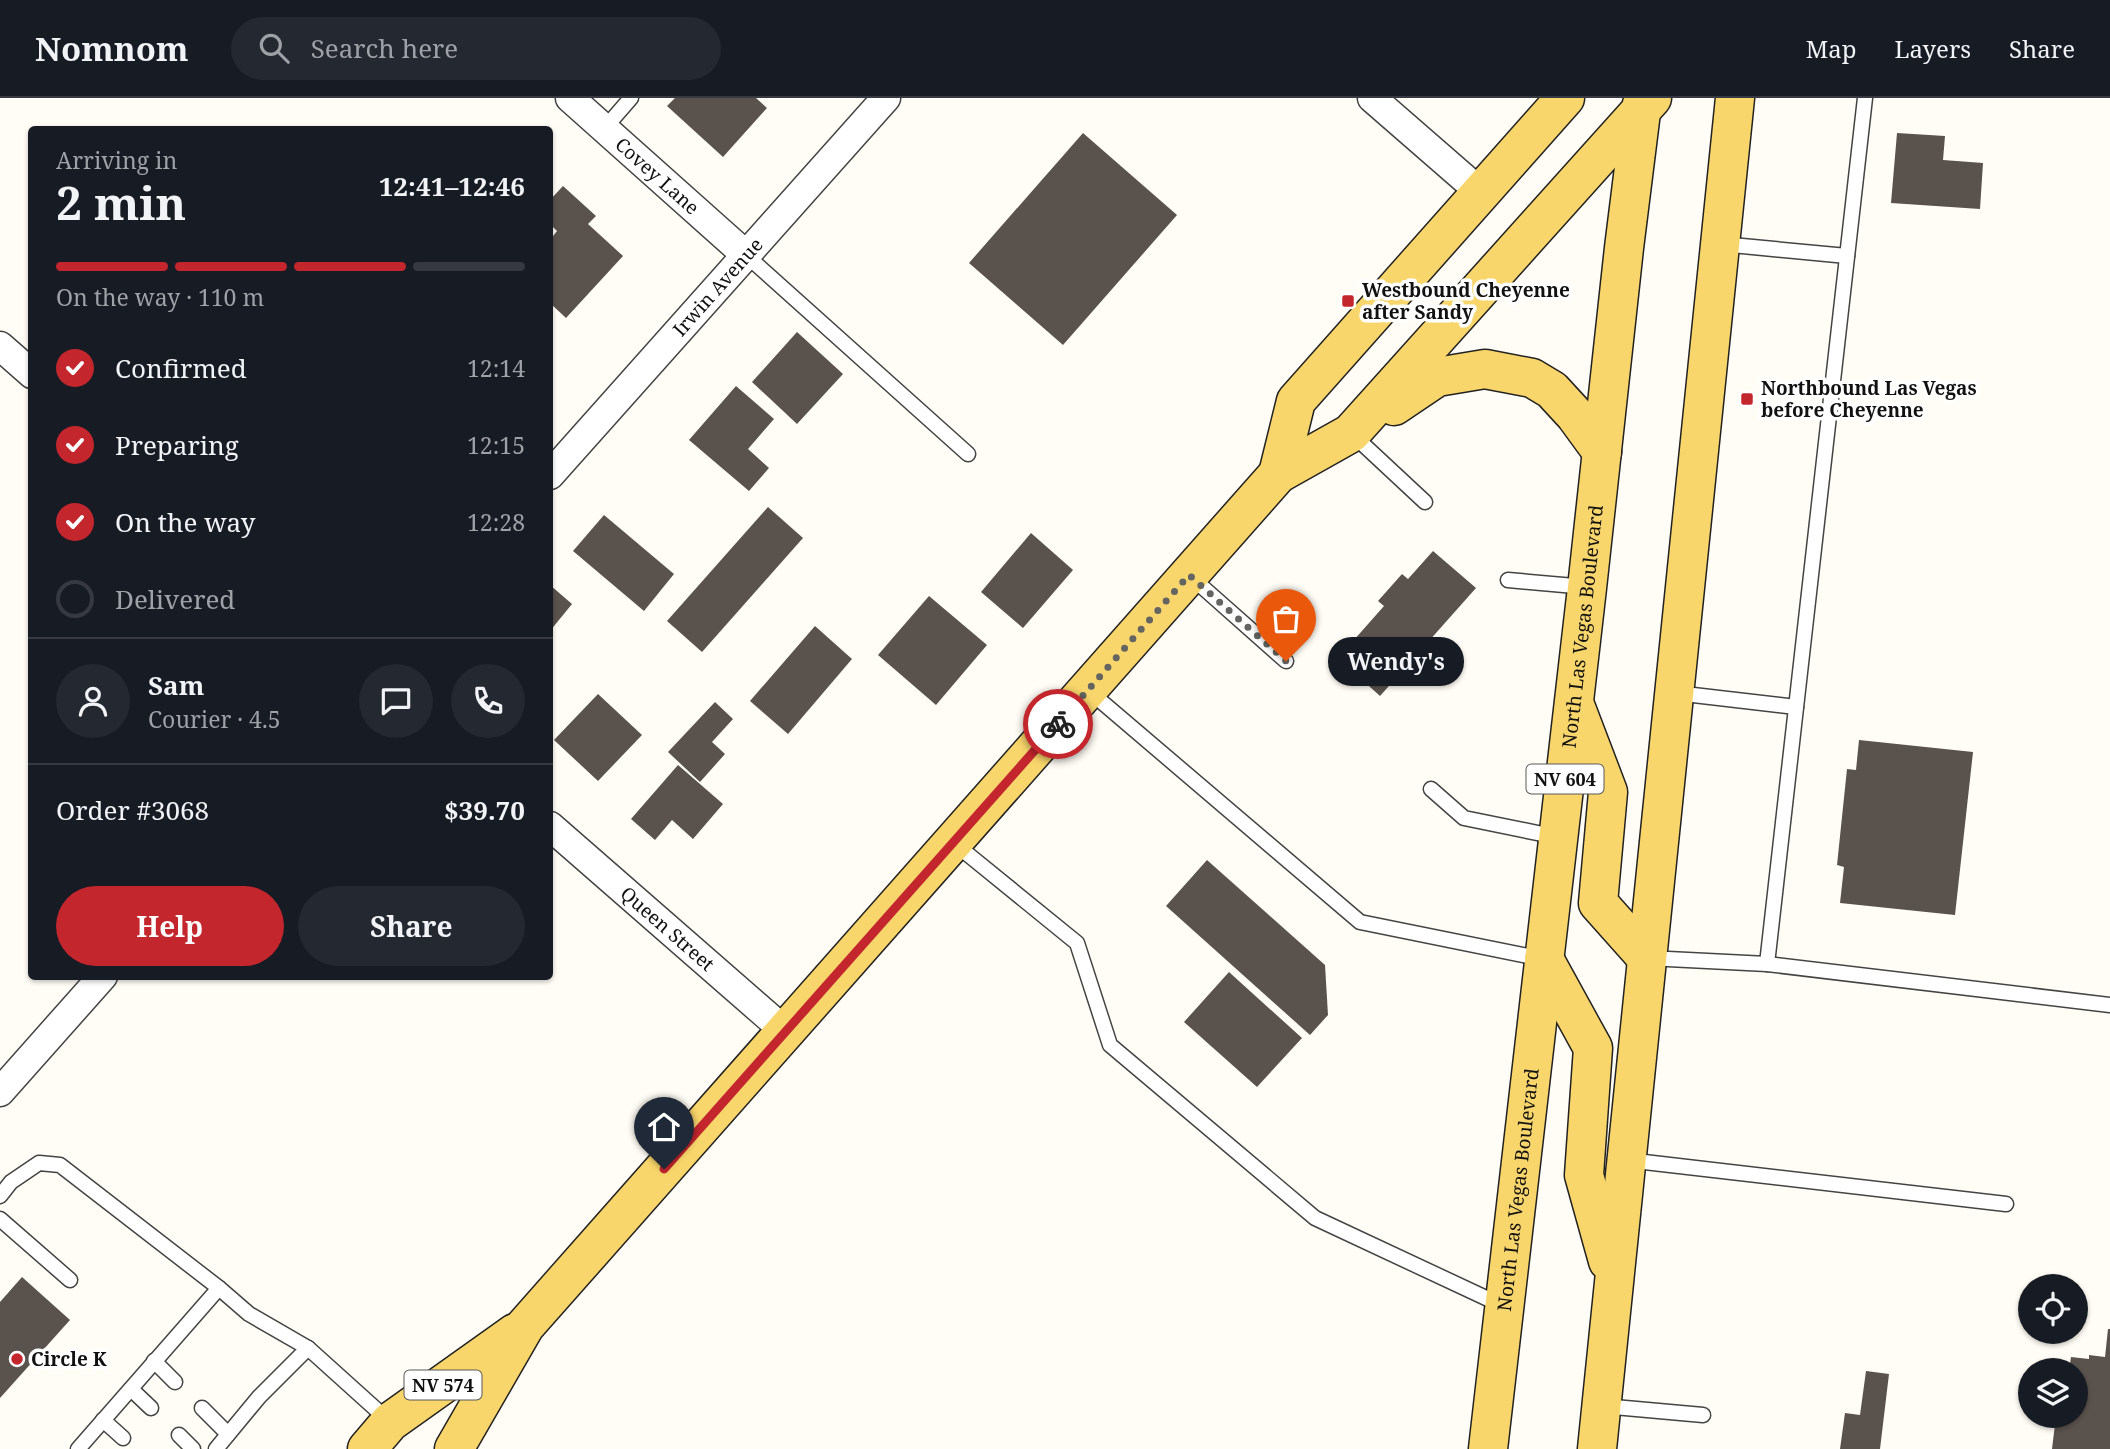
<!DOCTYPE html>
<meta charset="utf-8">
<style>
:root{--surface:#171b24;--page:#242831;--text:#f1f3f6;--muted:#9ea1a6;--line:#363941;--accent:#c4262e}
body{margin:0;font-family:"Noto Serif",serif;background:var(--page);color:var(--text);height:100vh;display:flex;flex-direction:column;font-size:26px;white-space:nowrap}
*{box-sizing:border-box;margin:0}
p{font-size:23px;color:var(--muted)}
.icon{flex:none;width:38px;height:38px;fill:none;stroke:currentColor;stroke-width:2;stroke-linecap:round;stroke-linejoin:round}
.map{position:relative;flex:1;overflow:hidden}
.drawer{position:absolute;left:28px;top:28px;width:525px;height:854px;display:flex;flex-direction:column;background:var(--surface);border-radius:7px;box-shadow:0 2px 5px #0004}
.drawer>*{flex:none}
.tools{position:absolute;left:2018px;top:1176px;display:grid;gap:14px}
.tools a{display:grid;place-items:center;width:70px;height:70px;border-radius:50%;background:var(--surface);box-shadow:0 2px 5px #0004;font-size:35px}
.pin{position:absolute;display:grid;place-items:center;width:60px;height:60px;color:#fff;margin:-72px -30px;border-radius:50% 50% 50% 0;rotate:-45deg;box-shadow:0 0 7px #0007}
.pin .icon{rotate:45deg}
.courier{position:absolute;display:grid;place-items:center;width:70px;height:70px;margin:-35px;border:5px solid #c4262e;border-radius:50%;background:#fff;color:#222;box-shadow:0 2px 9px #0007}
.bubble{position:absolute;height:49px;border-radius:24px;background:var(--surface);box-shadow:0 2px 5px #0004;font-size:23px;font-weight:700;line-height:49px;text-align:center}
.summary em{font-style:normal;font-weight:700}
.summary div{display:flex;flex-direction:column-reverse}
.summary{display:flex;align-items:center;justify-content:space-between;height:119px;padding:0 28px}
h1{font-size:46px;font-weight:700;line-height:52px}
.bar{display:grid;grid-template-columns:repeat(4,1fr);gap:10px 7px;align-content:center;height:84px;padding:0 28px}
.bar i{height:9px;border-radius:5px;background:var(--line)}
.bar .current{background:var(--accent)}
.bar p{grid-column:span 4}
.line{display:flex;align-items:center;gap:18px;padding:0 28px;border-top:2px solid var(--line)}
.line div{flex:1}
.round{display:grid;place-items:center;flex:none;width:74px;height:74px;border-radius:37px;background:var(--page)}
ol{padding:0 28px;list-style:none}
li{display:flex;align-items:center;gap:21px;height:77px}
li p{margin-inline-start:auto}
li .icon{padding:7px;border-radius:50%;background:var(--accent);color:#fff;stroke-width:4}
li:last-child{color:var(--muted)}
li i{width:38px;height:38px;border:4px solid var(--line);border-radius:50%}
.cta{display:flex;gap:14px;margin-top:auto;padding:14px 28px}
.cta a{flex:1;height:80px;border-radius:42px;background:var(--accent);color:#fff;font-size:28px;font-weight:700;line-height:80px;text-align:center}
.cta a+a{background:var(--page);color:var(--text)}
header{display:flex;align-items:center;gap:42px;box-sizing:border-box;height:98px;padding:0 35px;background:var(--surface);border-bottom:2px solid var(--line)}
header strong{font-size:33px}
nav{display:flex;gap:38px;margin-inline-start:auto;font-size:24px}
.search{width:490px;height:63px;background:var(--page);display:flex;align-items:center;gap:18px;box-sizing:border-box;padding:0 24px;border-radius:38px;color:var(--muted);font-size:26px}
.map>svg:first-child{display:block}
.building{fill:#5a524d}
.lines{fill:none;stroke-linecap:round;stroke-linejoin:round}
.lane-casing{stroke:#444;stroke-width:17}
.street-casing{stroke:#444;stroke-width:31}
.primary-casing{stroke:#222;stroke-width:41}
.lane{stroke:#fff;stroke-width:14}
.street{stroke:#fff;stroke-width:28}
.primary{stroke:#f9d66b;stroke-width:38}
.done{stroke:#646461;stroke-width:7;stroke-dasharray:0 12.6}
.route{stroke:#c4262e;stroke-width:9}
.poi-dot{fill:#c4262e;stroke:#fff;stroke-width:2.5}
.labels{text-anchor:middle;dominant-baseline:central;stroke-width:7;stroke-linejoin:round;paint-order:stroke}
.shield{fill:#fff;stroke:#585858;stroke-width:2}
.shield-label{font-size:18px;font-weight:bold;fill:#111}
.street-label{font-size:19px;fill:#111;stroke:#fff}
.poi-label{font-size:19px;font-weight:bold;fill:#111;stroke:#fff;text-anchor:start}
</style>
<header>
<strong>Nomnom</strong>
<div class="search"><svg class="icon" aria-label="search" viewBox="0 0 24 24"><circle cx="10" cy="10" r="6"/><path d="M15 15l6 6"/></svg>Search here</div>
<nav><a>Map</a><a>Layers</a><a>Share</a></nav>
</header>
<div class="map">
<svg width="2110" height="1351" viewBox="0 0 2110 1351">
<rect width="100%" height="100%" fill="#fffdf5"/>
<g class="building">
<polygon points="675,0 756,0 767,10 723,59 667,8"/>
<polygon points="1083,35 1177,117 1063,247 969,165"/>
<polygon points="1897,35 1945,38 1943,62 1983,65 1980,111 1891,105"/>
<polygon points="563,88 596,118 588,126 623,158 566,220 550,205 550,142 557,133 550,126 550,102"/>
<polygon points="797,234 843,276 797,326 752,284"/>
<polygon points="736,288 774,321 748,351 769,370 749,393 689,342"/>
<polygon points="768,409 803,440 702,554 667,523"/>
<polygon points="604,417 674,476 644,513 573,453"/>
<polygon points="1031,435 1073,472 1023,530 981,494"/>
<polygon points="1433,453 1476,490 1380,598 1338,560 1384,508 1378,503 1402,476 1408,481"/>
<polygon points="550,487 572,506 550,533"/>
<polygon points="929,498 987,547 936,607 878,557"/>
<polygon points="815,528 852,561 788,636 750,603"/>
<polygon points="598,596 642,637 598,683 554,642"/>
<polygon points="715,604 733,621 712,644 725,656 700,684 668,654"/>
<polygon points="1859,642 1973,654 1955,817 1840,805 1844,769 1837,767 1847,671 1856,672"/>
<polygon points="678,667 723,706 693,741 672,722 655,742 631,721"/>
<polygon points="1207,762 1325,867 1328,917 1310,937 1166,808"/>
<polygon points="1229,874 1302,940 1257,989 1184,924"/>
<polygon points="22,1179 70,1222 0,1300 0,1204"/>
<polygon points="2108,1231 2110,1231 2110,1351 2052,1351 2056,1318 2076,1318 2076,1272 2069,1272 2071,1259 2089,1261 2089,1257 2105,1259"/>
<polygon points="1866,1273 1889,1276 1880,1351 1840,1351 1845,1315 1860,1317"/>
</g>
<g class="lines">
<defs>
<g id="lane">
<polyline points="604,31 631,0"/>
<polyline points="1721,146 1847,158"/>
<polyline points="746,157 968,356"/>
<polyline points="1352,336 1425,404"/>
<polyline points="1190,478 1286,563"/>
<polyline points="1508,482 1586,489"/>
<polyline points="1089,593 1360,824 1543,861"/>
<polyline points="1676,595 1796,609"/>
<polyline points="1431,691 1464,720 1557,739"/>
<polyline points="954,745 1077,845 1110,947 1315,1120 1501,1207"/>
<polyline points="1648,860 1767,866 2110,907"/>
<polyline points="1767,866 1865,0"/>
<polyline points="1627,1062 2006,1106"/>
<polyline points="0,1098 11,1084 39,1065 60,1067 219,1190 249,1216 308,1250 389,1323"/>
<polyline points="0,1121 70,1182"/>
<polyline points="154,1263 175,1284"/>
<polyline points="131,1291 151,1310"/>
<polyline points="1603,1308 1703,1317"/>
<polyline points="202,1310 228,1336"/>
<polyline points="103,1322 123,1340"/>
<polyline points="179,1337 193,1351"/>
<polyline points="78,1351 219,1190"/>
<polyline points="216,1351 259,1299 308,1250"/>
</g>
<g id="street">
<path id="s1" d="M570 0 746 157"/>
<polyline points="1372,0 1480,94"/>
<polyline points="0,248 32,276"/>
<path id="s2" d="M550 377 886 0"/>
<path id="s3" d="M550 728 786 934"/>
<polyline points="0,994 103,878"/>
</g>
<g id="primary">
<polyline points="1394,308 1437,279 1485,271 1532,280 1552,292 1575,317 1602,354"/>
<polyline points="1278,376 1296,303 1565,0"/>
<polyline points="1576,610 1608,694 1598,805 1647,860"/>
<polyline points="1544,861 1593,950 1584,1077 1608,1163"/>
<polyline points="367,1351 390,1324 515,1235"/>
<polyline points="454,1351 525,1228 1278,376 1351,335 1652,0"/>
<path id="s4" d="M1488 1351 1587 490 1624 150 1642 6"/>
<polyline points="1597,1351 1735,0"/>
</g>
</defs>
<use href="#lane" class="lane-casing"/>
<use href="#street" class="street-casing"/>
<use href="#primary" class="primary-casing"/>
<use href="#lane" class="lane"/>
<use href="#street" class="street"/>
<use href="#primary" class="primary"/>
</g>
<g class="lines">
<polyline class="done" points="1058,626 1189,477 1286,563"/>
<polyline class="route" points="664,1071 1058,626"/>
</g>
<g class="poi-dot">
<rect x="1341" y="196" width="14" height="14" rx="3.5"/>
<rect x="1740" y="294" width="14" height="14" rx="3.5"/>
<circle cx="17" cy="1261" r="7"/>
</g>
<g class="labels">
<g class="shield">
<rect x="1526.5" y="666.5" width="77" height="29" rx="5"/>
<rect x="404.5" y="1272.5" width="77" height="29" rx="5"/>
</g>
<g class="shield-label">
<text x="1565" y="681">NV 604</text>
<text x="443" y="1287">NV 574</text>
</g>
<g class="street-label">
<text stroke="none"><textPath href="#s1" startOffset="117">Covey Lane</textPath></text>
<text stroke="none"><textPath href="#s2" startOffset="252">Irwin Avenue</textPath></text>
<text stroke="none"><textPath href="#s4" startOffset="828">North Las Vegas Boulevard</textPath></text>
<text stroke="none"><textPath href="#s3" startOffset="156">Queen Street</textPath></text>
<text stroke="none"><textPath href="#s4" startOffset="261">North Las Vegas Boulevard</textPath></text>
</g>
<g class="poi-label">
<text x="1362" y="192">Westbound Cheyenne<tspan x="1362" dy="22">after Sandy</tspan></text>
<text x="1761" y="290">Northbound Las Vegas<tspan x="1761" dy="22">before Cheyenne</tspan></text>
<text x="31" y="1261">Circle K</text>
</g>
</g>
</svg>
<div class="tools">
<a><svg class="icon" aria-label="locate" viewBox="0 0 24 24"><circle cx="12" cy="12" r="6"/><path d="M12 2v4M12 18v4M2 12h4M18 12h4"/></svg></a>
<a><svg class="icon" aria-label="layers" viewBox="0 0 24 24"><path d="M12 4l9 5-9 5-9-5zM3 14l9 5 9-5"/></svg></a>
</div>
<div class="pin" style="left:1286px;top:563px;background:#ea580c"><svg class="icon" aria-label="bag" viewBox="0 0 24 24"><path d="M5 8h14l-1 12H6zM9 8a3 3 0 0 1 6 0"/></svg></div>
<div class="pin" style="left:664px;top:1071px;background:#1f2937"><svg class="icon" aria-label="home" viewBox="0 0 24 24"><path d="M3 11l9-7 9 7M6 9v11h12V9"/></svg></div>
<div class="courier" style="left:1058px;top:626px"><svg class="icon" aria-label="bike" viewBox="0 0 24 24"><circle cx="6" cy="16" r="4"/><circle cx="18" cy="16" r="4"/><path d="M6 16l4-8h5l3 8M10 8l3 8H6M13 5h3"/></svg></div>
<div class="bubble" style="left:1328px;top:539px;width:136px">Wendy's</div>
<section class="drawer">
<div class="summary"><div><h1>2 min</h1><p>Arriving in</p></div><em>12:41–12:46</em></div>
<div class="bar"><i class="current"></i><i class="current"></i><i class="current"></i><i></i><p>On the way · 110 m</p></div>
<ol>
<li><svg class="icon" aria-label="check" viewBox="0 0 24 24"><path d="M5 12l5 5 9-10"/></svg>Confirmed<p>12:14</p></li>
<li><svg class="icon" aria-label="check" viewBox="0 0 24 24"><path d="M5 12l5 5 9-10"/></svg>Preparing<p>12:15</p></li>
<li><svg class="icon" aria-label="check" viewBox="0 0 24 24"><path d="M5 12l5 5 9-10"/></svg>On the way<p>12:28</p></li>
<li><i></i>Delivered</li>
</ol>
<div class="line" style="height:126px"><a class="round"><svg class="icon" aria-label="person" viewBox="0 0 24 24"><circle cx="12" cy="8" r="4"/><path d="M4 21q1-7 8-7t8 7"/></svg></a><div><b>Sam</b><p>Courier · 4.5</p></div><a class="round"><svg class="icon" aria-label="chat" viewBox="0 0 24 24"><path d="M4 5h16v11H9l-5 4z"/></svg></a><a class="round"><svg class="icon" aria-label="phone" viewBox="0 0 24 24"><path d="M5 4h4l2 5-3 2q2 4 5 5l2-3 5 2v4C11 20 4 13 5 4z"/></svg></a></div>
<div class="line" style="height:91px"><div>Order #3068</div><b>$39.70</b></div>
<div class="cta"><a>Help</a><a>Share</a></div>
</section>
</div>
